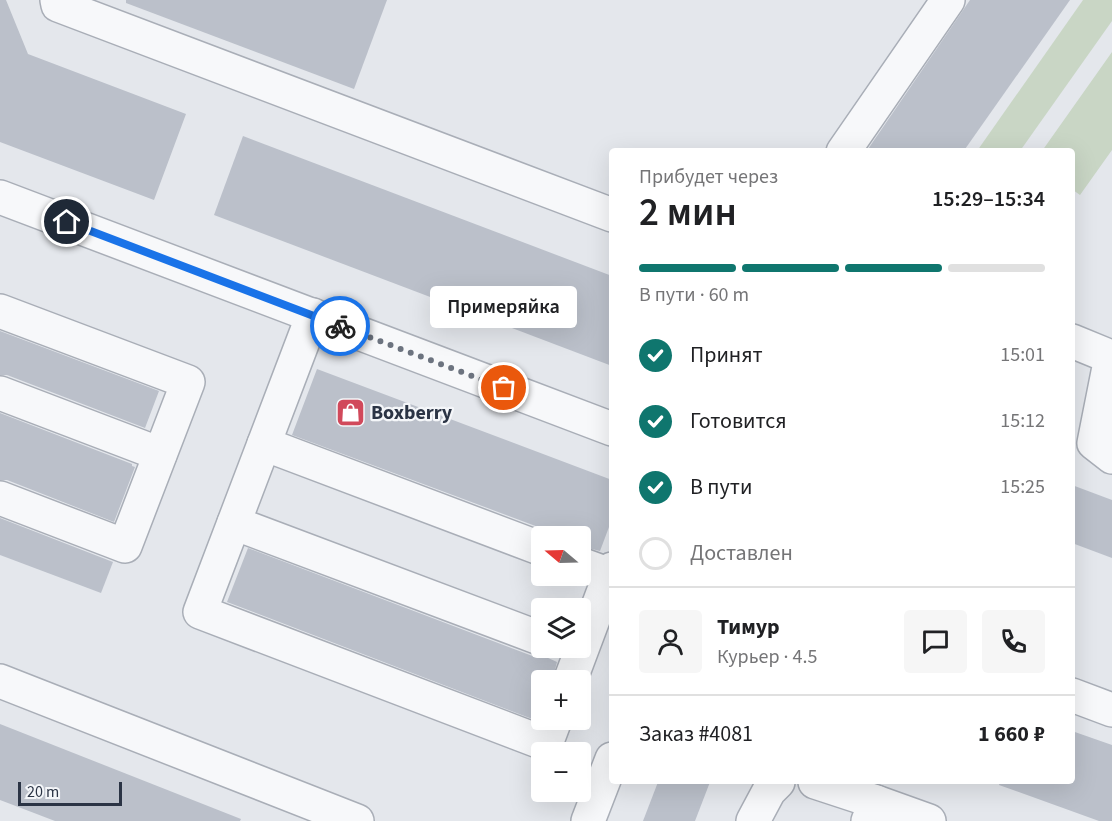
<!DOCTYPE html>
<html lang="ru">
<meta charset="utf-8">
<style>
:root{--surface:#fff;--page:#f6f6f6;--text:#202124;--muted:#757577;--line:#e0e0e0;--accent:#0f766e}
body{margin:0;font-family:"Source Sans 3",sans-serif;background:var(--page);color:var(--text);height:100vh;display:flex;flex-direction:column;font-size:22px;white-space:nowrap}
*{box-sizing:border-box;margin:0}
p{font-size:20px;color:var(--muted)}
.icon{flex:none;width:33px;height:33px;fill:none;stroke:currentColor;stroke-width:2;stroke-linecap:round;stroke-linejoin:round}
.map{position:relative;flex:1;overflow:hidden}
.details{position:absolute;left:609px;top:148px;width:466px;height:636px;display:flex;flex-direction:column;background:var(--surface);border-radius:6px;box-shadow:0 6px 24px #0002}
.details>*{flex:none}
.needle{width:39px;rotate:289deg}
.tools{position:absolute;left:531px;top:526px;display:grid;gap:12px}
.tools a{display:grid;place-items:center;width:60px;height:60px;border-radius:6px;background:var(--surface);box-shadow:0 6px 24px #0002;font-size:30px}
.scale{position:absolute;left:18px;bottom:15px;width:104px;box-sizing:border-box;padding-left:6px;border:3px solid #2b3445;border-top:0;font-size:16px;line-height:21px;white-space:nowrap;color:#2b3445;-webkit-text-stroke:4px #f4f6f9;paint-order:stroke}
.pin{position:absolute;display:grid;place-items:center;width:51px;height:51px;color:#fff;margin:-26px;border:3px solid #fff;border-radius:50%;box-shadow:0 2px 6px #0007}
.courier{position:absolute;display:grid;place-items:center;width:60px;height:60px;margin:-30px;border:4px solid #1a73e8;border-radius:50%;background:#fff;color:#222;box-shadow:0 2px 8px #0007}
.bubble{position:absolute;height:42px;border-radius:6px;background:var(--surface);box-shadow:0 6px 24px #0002;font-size:20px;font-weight:600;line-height:42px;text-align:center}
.headline em{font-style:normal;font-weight:600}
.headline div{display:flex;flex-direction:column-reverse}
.headline{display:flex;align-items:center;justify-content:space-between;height:102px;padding:0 30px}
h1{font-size:39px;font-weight:600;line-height:45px}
.bar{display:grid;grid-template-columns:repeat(4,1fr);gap:9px 6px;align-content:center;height:72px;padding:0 30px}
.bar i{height:8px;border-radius:4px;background:var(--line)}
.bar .on{background:var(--accent)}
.bar p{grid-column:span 4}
.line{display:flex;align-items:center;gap:15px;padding:0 30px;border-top:2px solid var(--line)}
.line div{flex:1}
.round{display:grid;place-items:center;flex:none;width:63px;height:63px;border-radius:6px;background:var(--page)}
ol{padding:0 30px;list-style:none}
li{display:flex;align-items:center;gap:18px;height:66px}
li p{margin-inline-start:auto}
li .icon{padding:6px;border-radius:50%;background:var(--accent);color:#fff;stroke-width:4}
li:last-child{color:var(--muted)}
li i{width:33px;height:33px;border:3px solid var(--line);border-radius:50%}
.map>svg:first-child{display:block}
.green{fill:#c9d6c5}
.building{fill:#bbc0ca}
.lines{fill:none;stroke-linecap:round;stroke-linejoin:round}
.minor-casing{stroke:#a9aeb7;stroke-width:36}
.minor{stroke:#f7f8fa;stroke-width:33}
.done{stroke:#6c737f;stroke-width:6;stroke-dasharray:0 10.8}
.route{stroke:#1a73e8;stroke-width:8}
.labels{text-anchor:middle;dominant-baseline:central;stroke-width:4.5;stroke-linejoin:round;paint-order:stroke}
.poi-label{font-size:20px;font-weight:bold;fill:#2b3445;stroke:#f4f6f9;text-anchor:start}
</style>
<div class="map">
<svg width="1112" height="821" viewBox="0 0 1112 821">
<rect width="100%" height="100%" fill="#e4e7ec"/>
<g class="green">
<polygon points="1083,0 1112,0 1112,21 1020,151 977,151"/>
<polygon points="1112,52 1112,150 1080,195 1073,190 1072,152 1042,151"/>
</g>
<g class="building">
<polygon points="0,0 6,0 28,54 186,114 154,200 0,142"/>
<polygon points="126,0 387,0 354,89 126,3"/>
<polygon points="970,0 1070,0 963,152 866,152"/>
<polygon points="243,136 612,276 612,366 214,215"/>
<polygon points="0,331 159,391 145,428 7,375 0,375"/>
<polygon points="317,369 612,480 612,519 600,551 580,546 580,537 556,537 549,531 292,435"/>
<polygon points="0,413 132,464 132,466 135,467 114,522 7,480 0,480"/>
<polygon points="1072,485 1112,500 1112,558 1072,543"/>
<polygon points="0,518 113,562 101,593 0,555"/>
<polygon points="248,548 535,657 546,657 557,662 552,681 542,681 542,708 535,720 227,602"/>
<polygon points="0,724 241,819 240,821 55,821 0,800"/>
<polygon points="1072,731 1112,745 1112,821 1099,821 999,785 1000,782 1072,782"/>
<polygon points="658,782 710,782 695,821 643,821"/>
</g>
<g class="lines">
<defs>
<g id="minor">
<polyline points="57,0 58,5 612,215"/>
<polyline points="843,152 948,0"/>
<polyline points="0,197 612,429"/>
<polyline points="0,311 188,382 125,546 0,498"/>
<polyline points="313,315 200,612 546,744 555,720"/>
<polyline points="1072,341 1111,357 1094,443 1112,457"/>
<polyline points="0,393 160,454"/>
<polyline points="264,444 542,549"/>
<polyline points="234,523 542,639"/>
<polyline points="580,564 610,575"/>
<polyline points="0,681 357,821"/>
<polyline points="570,681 612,569"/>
<polyline points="1072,695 1112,710"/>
<polyline points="815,782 876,802 868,821"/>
<polyline points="876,802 929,821"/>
<polyline points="588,821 612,759"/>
<polyline points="753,821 769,791 778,782"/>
</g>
</defs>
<use href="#minor" class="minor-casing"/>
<use href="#minor" class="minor"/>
</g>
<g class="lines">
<polyline class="done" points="340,326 504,388"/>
<polyline class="route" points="67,222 340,326"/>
</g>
<defs>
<symbol id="shop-square" viewBox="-11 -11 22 22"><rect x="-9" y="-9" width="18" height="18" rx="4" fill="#d1495b" stroke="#f4f6f9"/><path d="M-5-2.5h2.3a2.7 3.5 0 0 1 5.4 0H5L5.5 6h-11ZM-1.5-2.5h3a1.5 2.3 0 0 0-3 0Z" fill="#fff"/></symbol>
</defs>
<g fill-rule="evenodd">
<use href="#shop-square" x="334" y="396" width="33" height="33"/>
</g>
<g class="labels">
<g class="poi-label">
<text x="371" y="413">Boxberry</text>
</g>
</g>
</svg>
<div class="tools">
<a><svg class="needle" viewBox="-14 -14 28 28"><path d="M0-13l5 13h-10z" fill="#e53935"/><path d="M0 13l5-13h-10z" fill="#757577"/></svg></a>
<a><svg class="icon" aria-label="layers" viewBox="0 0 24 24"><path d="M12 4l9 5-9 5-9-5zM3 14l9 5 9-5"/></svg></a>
<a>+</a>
<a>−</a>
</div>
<div class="scale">20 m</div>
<div class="pin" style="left:504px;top:388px;background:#ea580c"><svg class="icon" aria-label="bag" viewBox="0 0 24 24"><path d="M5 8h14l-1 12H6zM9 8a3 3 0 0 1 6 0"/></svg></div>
<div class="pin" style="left:67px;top:222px;background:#1f2937"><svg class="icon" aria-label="home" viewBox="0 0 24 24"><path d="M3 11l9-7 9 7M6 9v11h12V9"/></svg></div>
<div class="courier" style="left:340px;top:326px"><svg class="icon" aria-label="bike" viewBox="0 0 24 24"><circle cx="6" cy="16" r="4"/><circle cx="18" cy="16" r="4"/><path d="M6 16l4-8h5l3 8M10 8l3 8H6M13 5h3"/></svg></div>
<div class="bubble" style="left:430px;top:286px;width:147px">Примеряйка</div>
<section class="details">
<div class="headline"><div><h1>2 мин</h1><p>Прибудет через</p></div><em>15:29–15:34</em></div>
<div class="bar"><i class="on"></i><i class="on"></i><i class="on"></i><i></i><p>В пути · 60 m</p></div>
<ol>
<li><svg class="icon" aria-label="check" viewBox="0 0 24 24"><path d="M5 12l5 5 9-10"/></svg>Принят<p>15:01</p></li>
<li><svg class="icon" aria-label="check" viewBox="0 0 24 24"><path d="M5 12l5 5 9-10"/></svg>Готовится<p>15:12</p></li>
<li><svg class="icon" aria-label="check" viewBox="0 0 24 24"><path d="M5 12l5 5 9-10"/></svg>В пути<p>15:25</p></li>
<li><i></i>Доставлен</li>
</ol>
<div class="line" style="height:108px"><a class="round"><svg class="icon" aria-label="person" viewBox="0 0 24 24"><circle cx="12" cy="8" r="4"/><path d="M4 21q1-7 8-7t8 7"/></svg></a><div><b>Тимур</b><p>Курьер · 4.5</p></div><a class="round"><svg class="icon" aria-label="chat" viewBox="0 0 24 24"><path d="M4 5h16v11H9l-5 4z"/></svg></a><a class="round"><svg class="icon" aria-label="phone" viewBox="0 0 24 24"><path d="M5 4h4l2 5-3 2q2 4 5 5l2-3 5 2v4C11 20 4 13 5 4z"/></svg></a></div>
<div class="line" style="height:78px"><div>Заказ #4081</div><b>1 660 ₽</b></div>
</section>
</div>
